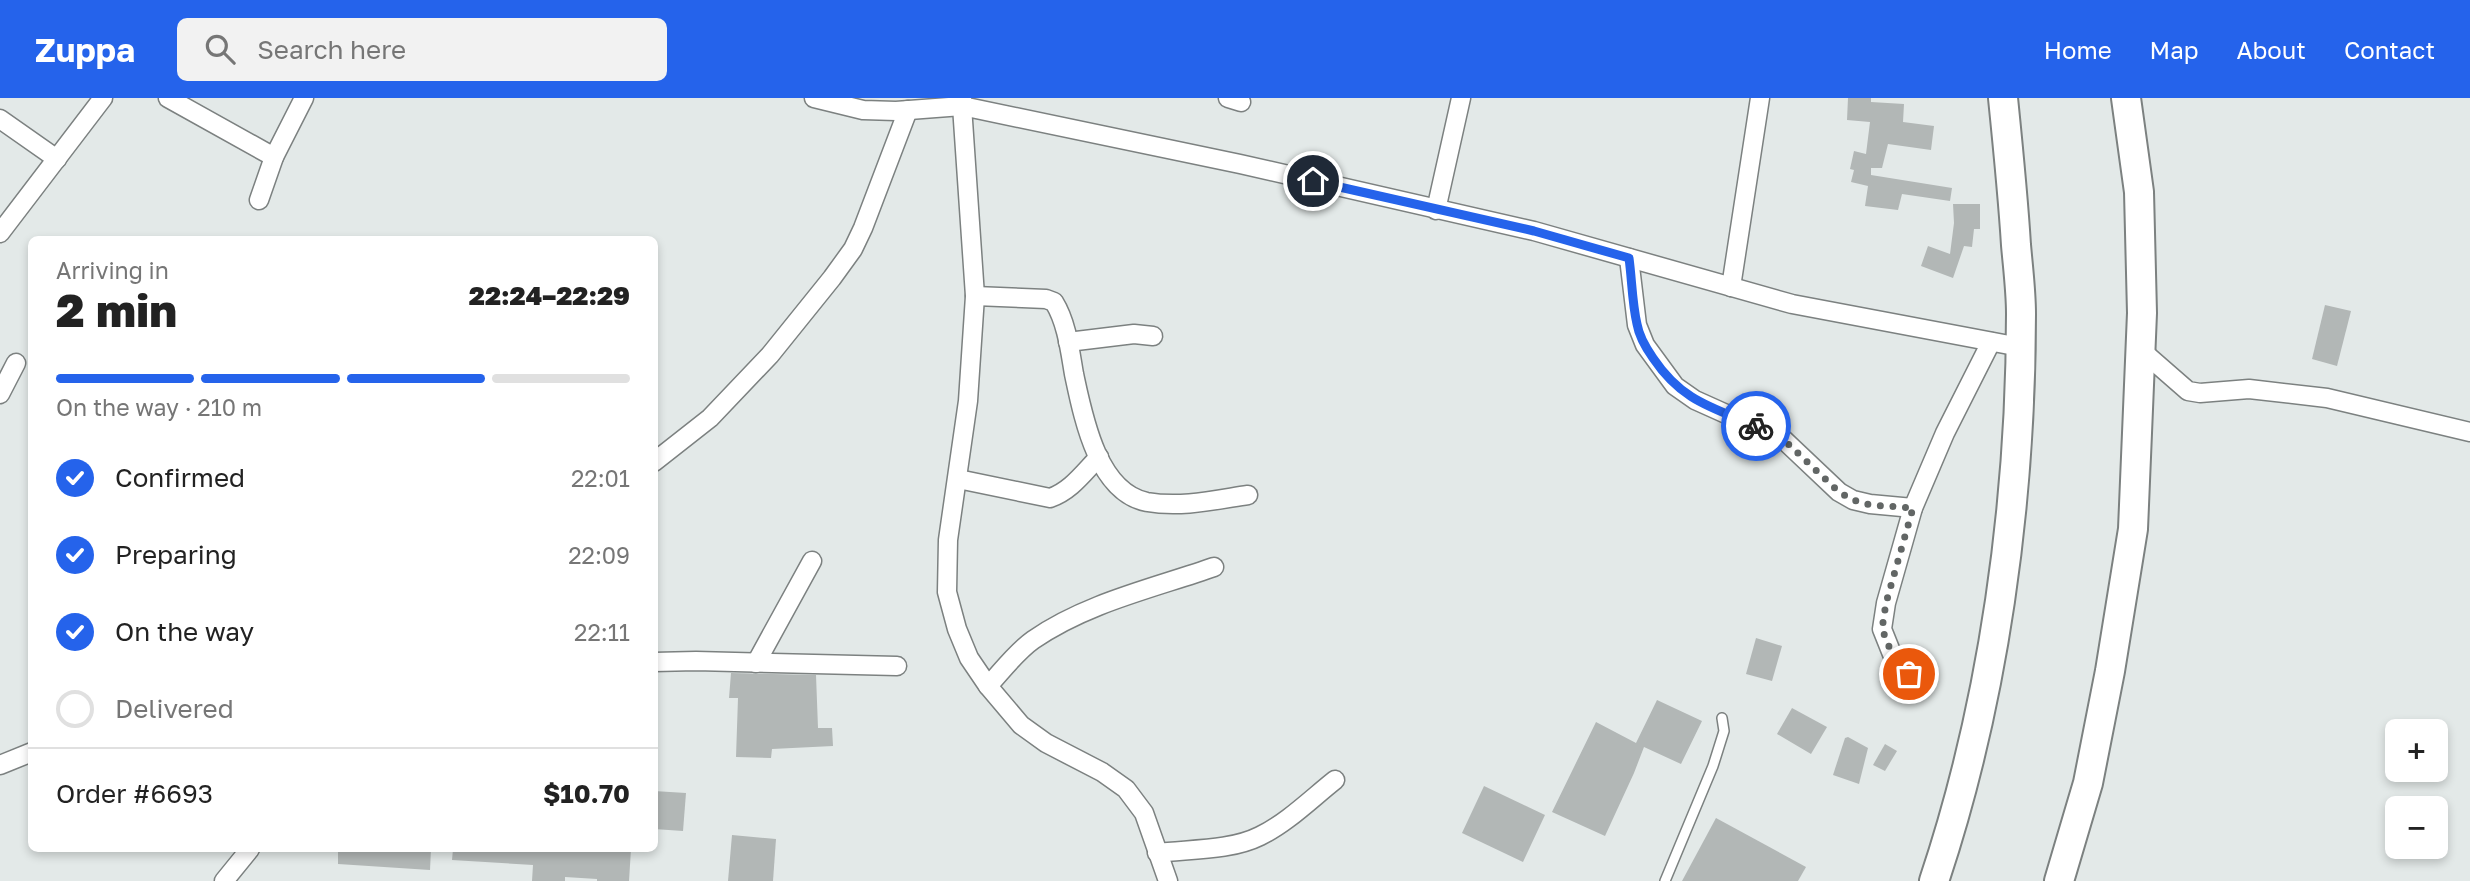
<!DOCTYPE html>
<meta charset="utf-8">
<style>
:root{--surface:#fff;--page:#f2f2f2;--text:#222;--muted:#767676;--line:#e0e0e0;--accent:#2563eb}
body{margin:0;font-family:"Golos Text",sans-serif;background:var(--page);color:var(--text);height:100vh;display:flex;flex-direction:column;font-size:26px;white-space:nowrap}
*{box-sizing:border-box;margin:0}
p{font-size:23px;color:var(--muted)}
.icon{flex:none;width:38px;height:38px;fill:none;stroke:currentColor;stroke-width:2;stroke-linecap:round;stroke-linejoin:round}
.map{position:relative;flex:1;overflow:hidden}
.sheet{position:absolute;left:28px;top:138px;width:630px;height:616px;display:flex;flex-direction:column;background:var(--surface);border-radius:10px;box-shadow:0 4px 10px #0003}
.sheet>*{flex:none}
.controls{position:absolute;left:2385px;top:621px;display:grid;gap:14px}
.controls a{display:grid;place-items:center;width:63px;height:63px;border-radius:10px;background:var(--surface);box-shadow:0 4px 10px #0003;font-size:35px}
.pin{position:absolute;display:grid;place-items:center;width:60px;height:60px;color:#fff;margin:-30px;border:4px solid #fff;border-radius:50%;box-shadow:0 2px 7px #0007}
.courier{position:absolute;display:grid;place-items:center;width:70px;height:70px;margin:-35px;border:5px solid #2563eb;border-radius:50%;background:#fff;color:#222;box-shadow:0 2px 9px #0007}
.overview em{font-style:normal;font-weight:800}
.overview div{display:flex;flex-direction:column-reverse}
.overview{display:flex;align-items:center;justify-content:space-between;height:119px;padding:0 28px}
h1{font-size:46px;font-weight:800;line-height:52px}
.bar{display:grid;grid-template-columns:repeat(4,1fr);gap:10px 7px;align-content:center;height:84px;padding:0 28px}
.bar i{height:9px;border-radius:5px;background:var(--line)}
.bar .current{background:var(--accent)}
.bar p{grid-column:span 4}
.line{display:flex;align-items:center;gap:18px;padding:0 28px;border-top:2px solid var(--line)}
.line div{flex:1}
ol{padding:0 28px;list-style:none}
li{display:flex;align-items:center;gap:21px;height:77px}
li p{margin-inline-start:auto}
li .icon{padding:7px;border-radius:50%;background:var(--accent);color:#fff;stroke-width:4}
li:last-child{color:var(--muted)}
li i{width:38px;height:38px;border:4px solid var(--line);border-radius:50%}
header{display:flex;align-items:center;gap:42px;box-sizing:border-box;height:98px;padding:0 35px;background:var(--accent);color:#fff}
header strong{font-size:33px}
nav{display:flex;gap:38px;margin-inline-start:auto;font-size:24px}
.search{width:490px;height:63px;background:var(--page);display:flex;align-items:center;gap:18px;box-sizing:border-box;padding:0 24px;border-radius:10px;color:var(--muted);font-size:26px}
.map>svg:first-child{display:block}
.building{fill:#b2b7b6}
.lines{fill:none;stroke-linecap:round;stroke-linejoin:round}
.service-casing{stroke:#7c8180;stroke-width:12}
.minor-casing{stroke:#7c8180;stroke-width:21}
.trunk-casing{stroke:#7c8180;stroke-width:32}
.service{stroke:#fff;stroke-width:9}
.minor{stroke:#fff;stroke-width:18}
.trunk{stroke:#fff;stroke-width:28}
.done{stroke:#626665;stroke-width:7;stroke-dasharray:0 12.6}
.route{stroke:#2563eb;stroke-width:9}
</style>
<header>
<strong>Zuppa</strong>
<div class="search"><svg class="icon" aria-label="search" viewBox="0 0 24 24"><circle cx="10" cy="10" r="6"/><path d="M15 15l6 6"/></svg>Search here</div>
<nav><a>Home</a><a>Map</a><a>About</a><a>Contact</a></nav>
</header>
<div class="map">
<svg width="2470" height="783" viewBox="0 0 2470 783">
<rect width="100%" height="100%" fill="#e3e9e8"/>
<g class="building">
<polygon points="1848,0 1871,0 1871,4 1904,6 1903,24 1934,28 1931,52 1888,46 1882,70 1871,70 1871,77 1952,90 1950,103 1902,96 1898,112 1865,108 1868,88 1851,84 1854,72 1850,71 1854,53 1866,56 1870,24 1847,22"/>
<polygon points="1953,106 1980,106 1980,131 1974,131 1972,149 1964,148 1953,180 1921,168 1928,148 1950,156 1954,125"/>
<polygon points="2325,207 2351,213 2337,268 2312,261"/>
<polygon points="1756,540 1782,548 1772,583 1746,576"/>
<polygon points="731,575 816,577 818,630 832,630 833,648 772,651 771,660 736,659 738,600 729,600"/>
<polygon points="1657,602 1702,623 1681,666 1644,649 1634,675 1605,738 1552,714 1596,624 1636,645"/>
<polygon points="1792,610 1827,629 1811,656 1777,636"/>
<polygon points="1848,639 1868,650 1859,686 1833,677 1845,640"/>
<polygon points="1885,646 1897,653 1885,673 1873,667"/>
<polygon points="1484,688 1545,717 1523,764 1462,735"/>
<polygon points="654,693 686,695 683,733 654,731"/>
<polygon points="1716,720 1806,769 1798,783 1682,783"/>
<polygon points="732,737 776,741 773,783 728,783"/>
<polygon points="338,751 431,751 430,772 338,766"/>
<polygon points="453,751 631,751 629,783 597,783 597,781 565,779 565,783 532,783 533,767 452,762"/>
</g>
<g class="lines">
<defs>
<polyline id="service" points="1665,783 1713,668 1724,633 1722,620"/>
<g id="minor">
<polyline points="168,0 274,59"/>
<polyline points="814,0 863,12 896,13 962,8 962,0"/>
<polyline points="1228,0 1241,4"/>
<polyline points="0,21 57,61"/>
<polyline points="259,102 274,59 304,0"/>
<polyline points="1436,112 1461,0"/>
<polyline points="0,135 103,0"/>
<polyline points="1629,160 1637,227 1645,247 1675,288 1695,302 1784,342 1839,394 1853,402 1870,406 1913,410"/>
<polyline points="1731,189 1760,0"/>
<path d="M975 198 1046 201 1054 204C1067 225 1070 253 1074 276 1083 318 1097 394 1147 404 1181 410 1215 402 1248 397"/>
<polyline points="1068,244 1134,236 1153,238"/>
<polyline points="2141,252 2188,293 2200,295 2249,291 2327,300 2470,334"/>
<polyline points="0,296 16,265"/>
<polyline points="654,364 710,320 770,257 832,180 853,151 863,130 908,12"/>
<path d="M958 381 1050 400C1071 393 1084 374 1099 359"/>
<polyline points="654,564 696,563 897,568"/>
<polyline points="756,565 812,463"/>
<polyline points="1909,576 1892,556 1882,531 1886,505 1913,410 1945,335 1991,244"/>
<path d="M988 588C1002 573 1016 554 1033 542 1086 505 1154 490 1214 469"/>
<polyline points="0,667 32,654"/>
<path d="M1157 755C1189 751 1230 753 1260 738 1287 725 1311 701 1335 682"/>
<polyline points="224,783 250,751"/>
<polyline points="1168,783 1144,715 1126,691 1102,674 1046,645 1021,627 988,588 969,560 957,531 947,494 948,442 968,303 975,198 962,8 1240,66 1534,133 1792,206 2020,249"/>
</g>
<g id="trunk">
<path d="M1934 783C1994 604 2021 404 2021 216 2021 193 2018 170 2016 147 2013 98 2008 49 2003 0"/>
<polyline points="2059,783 2088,685 2110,573 2133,431 2142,215 2139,94 2126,0"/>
</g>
</defs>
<use href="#service" class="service-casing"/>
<use href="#minor" class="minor-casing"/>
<use href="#trunk" class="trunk-casing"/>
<use href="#service" class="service"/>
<use href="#minor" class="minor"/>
<use href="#trunk" class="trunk"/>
</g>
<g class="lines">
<polyline class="done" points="1756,328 1784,342 1839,394 1853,402 1870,407 1913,410 1886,505 1882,531 1892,556 1909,576"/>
<path class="route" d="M1313 83 1534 133 1629 160C1632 182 1632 205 1637 226 1639 238 1646 250 1653 260 1682 303 1711 309 1756 328"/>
</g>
</svg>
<div class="controls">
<a>+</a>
<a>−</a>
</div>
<div class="pin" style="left:1909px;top:576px;background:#ea580c"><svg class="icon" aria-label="bag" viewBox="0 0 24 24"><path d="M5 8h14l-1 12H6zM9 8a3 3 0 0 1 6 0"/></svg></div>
<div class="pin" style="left:1313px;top:83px;background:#1f2937"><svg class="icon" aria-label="home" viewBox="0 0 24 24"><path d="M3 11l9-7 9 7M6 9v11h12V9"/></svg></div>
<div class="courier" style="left:1756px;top:328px"><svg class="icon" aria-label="bike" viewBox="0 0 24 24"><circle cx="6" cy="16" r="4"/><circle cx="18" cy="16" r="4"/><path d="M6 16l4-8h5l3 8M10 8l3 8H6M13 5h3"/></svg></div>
<section class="sheet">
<div class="overview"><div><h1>2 min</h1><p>Arriving in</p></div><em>22:24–22:29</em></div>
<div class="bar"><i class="current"></i><i class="current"></i><i class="current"></i><i></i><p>On the way · 210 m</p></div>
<ol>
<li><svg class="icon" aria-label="check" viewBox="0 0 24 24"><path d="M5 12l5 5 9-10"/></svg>Confirmed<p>22:01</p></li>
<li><svg class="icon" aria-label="check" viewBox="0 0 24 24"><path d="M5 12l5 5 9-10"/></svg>Preparing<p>22:09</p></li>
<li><svg class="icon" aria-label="check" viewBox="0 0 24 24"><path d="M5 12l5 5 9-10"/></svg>On the way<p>22:11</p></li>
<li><i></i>Delivered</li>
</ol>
<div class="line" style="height:91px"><div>Order #6693</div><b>$10.70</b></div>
</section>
</div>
